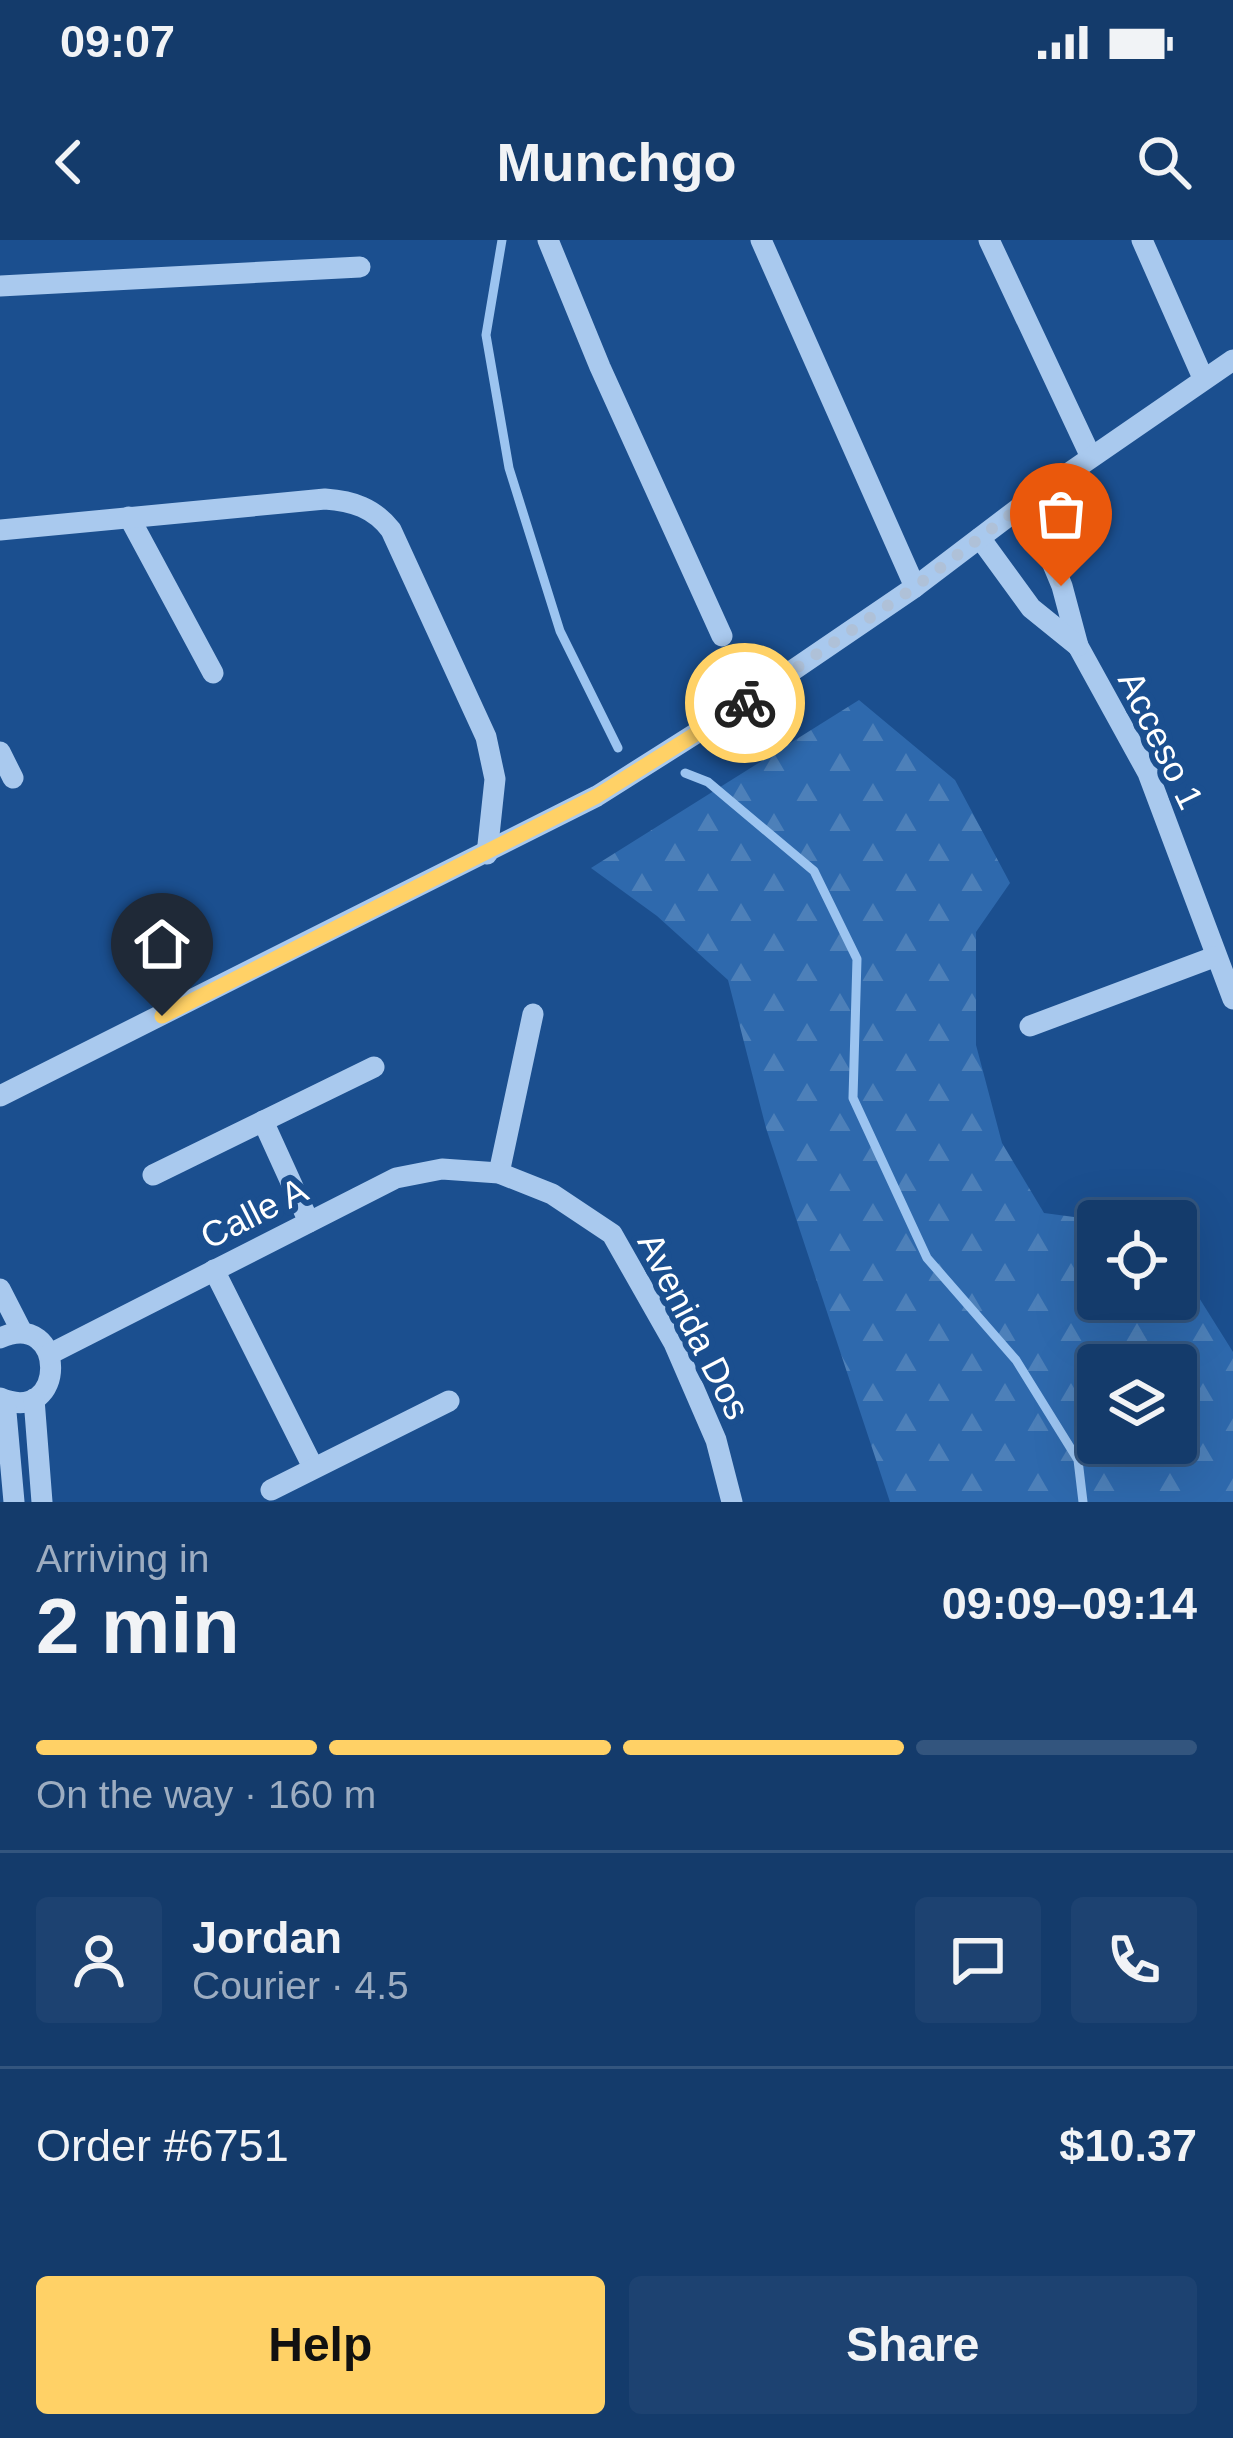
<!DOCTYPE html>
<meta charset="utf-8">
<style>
:root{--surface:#143b6b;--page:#1d4271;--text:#f1f3f6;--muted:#9dadc1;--line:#33557e;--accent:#ffd166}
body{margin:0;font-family:Helvetica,sans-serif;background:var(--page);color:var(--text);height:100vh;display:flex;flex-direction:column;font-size:45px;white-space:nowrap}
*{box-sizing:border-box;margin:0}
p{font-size:39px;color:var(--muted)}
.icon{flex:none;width:66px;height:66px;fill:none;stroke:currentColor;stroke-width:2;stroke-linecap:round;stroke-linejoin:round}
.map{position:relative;height:1262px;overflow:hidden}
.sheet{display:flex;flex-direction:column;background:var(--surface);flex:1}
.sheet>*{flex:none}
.tools{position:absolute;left:1077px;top:960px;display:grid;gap:24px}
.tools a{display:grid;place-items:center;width:120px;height:120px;border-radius:12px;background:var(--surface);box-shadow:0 12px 48px #0002,0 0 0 3px var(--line);font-size:60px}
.pin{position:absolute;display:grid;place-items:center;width:102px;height:102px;color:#fff;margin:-123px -51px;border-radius:50% 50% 50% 0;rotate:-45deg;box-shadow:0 0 12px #0007}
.pin .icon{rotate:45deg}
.courier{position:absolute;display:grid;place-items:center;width:120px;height:120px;margin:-60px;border:9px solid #ffd166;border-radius:50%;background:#fff;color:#222;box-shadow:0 3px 15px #0007}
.summary em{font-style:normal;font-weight:600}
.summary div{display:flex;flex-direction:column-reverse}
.summary{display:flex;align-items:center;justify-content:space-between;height:204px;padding:0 36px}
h1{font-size:78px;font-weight:600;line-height:90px}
.bar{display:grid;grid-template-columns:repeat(4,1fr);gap:18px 12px;align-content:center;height:144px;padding:0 36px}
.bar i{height:15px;border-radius:9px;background:var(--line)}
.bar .on{background:var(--accent)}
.bar p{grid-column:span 4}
.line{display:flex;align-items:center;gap:30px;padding:0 36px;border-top:3px solid var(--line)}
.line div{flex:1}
.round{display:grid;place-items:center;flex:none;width:126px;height:126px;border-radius:12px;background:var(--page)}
.cta{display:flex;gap:24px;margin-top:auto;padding:24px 36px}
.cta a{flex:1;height:138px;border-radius:12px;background:var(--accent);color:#111;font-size:48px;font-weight:600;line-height:138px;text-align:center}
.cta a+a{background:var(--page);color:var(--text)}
.status{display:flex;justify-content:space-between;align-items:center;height:84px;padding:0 60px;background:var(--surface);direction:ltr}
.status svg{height:33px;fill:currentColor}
header{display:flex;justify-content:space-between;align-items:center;height:156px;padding:0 36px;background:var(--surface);font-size:54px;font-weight:600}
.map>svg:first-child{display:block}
.forest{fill:url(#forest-firs);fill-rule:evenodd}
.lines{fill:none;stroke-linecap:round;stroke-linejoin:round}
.stream{stroke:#9cc4f0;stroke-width:9}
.minor{stroke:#a9c9ee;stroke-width:21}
.done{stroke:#afc1d8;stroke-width:12;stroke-dasharray:0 21.6}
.route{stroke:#ffd166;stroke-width:15}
.labels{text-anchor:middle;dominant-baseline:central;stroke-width:12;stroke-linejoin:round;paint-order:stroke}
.street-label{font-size:36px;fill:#fff;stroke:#1b4f8f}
</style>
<div class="status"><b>09:07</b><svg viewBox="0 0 49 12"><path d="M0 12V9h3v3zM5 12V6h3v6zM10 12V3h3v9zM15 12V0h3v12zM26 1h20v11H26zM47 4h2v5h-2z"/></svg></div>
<header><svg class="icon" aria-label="back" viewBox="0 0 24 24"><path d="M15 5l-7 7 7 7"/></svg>Munchgo<svg class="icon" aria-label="search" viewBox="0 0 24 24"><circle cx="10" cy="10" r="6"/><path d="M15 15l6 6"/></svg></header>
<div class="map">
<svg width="1233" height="1262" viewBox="0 0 1233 1262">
<defs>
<pattern id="forest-firs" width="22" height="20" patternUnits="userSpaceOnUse" patternTransform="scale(3)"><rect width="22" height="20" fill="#2e69ad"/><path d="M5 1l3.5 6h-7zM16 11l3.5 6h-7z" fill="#4d80b9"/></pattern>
</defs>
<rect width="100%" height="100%" fill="#1b4f8f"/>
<path class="forest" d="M859 460 955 540 1010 643 976 692V805L1002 903 1044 973 1104 981H1098V1059H1176V1021L1233 1112V1262H890L766 888 728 740 657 676 591 628ZM1098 1125H1176V1203H1098Z"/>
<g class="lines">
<g class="stream">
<polyline points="502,0 486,95 509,228 560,391 618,508"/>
<polyline points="685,533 708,542 814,631 857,719 853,858 927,1018 1016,1120 1078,1220 1083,1262"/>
</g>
<g class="minor">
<polyline points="548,0 600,127 722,396"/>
<polyline points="761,0 915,347"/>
<polyline points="989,0 1091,217"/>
<polyline points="1142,0 1203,138"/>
<polyline points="0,46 360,27"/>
<polyline points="1027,262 1062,346 1078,406 1148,533 1233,759"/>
<polyline points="129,277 213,433"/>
<path d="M0 290 325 259C353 261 374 268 391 290L486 497 495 539 487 614"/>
<polyline points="980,298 1031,368 1078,406"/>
<polyline points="0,512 13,538"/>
<polyline points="1030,786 1214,717"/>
<polyline points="0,856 597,556 758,454 915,347 1027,262 1233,120"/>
<polyline points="263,881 309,982"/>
<polyline points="499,933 533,774"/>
<polyline points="153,935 374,827"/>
<polyline points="214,1030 313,1227"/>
<polyline points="0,1049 22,1092"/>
<path d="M0 1098C67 1068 68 1187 0 1158"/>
<polyline points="50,1114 396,938 442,929 499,933 552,954 612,994 674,1103 716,1200 732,1262"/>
<polyline points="34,1159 42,1262"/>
<polyline points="5,1161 14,1262"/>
<polyline points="271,1250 449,1161"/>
</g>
</g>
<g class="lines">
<polyline class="done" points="745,463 915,347 1027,262 1061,346"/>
<polyline class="route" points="162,776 597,556 745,463"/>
</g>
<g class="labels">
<g class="street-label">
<text transform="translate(1161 500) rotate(64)">Acceso 1</text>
<text transform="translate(254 973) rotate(-27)">Calle A</text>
<text transform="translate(694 1086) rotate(63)">Avenida Dos</text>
</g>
</g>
</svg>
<div class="tools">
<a><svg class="icon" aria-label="locate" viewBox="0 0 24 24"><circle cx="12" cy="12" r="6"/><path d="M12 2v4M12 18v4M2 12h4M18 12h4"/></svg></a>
<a><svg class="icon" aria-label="layers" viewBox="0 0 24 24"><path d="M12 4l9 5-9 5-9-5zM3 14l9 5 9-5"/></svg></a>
</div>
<div class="pin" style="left:1061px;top:346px;background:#ea580c"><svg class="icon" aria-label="bag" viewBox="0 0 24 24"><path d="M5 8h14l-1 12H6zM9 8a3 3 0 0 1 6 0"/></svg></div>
<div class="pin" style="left:162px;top:776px;background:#1f2937"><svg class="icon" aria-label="home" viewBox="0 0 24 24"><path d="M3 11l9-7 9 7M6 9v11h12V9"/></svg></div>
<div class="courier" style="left:745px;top:463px"><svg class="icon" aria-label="bike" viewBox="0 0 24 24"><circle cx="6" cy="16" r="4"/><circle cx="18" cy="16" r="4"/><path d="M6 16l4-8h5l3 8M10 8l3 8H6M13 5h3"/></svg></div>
</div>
<section class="sheet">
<div class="summary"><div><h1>2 min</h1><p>Arriving in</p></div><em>09:09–09:14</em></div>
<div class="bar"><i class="on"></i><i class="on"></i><i class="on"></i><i></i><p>On the way · 160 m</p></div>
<div class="line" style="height:216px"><a class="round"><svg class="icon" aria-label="person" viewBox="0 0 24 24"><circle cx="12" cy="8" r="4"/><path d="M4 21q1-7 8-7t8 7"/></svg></a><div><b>Jordan</b><p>Courier · 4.5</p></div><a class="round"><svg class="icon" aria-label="chat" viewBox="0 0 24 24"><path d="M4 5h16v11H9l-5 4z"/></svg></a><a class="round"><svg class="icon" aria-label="phone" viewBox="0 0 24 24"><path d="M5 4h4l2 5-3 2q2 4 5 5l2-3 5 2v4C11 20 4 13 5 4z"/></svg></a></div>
<div class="line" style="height:156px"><div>Order #6751</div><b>$10.37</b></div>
<div class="cta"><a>Help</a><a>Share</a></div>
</section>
